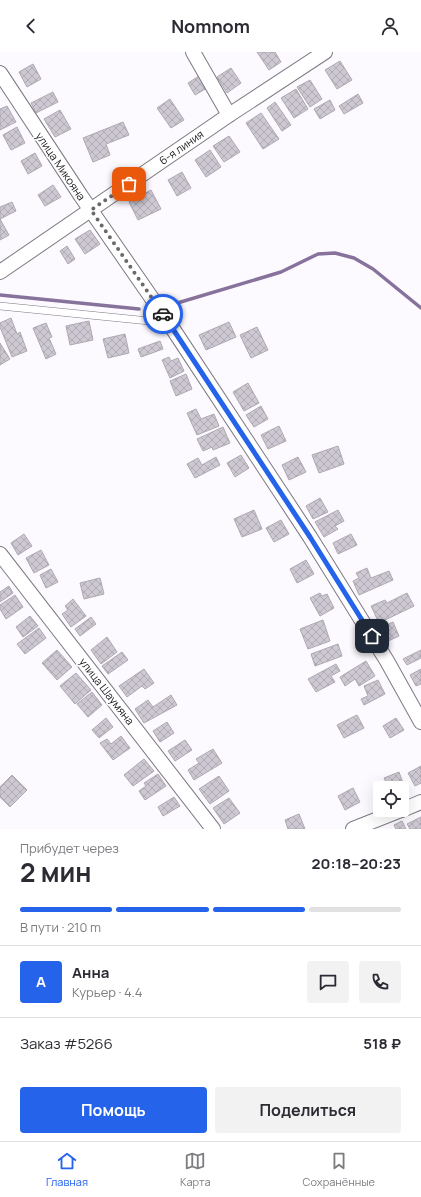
<!DOCTYPE html>
<html lang="ru">
<meta charset="utf-8">
<style>
:root{--surface:#fff;--page:#f2f2f3;--text:#2b2b33;--muted:#7c7c81;--line:#e1e1e2;--accent:#2563eb}
body{margin:0;font-family:Manrope,sans-serif;background:var(--page);color:var(--text);height:100vh;display:flex;flex-direction:column;font-size:15px;white-space:nowrap}
*{box-sizing:border-box;margin:0}
p{font-size:13px;color:var(--muted)}
.icon{flex:none;width:22px;height:22px;fill:none;stroke:currentColor;stroke-width:2;stroke-linecap:round;stroke-linejoin:round}
.map{position:relative;height:777px;overflow:hidden}
.details{display:flex;flex-direction:column;background:var(--surface);flex:1}
.details>*{flex:none}
.fabs{position:absolute;left:373px;top:729px;display:grid;gap:8px}
.fabs a{display:grid;place-items:center;width:36px;height:36px;border-radius:4px;background:var(--surface);box-shadow:0 4px 16px #0002;font-size:20px}
.pin{position:absolute;display:grid;place-items:center;width:34px;height:34px;color:#fff;margin:-17px;border-radius:8px;box-shadow:0 2px 6px #0006}
.courier{position:absolute;display:grid;place-items:center;width:40px;height:40px;margin:-20px;border:3px solid #2563eb;border-radius:50%;background:#fff;color:#222;box-shadow:0 1px 5px #0007}
.headline em{font-style:normal;font-weight:700}
.headline div{display:flex;flex-direction:column-reverse}
.headline{display:flex;align-items:center;justify-content:space-between;height:68px;padding:0 20px}
h1{font-size:26px;font-weight:700;line-height:30px}
.bar{display:grid;grid-template-columns:repeat(4,1fr);gap:6px 4px;align-content:center;height:48px;padding:0 20px}
.bar i{height:5px;border-radius:3px;background:var(--line)}
.bar .active{background:var(--accent)}
.bar p{grid-column:span 4}
.line{display:flex;align-items:center;gap:10px;padding:0 20px;border-top:1px solid var(--line)}
.line div{flex:1}
.round{display:grid;place-items:center;flex:none;width:42px;height:42px;border-radius:4px;background:var(--page)}
.action{display:flex;gap:8px;margin-top:auto;padding:8px 20px}
.action a{flex:1;height:46px;border-radius:4px;background:var(--accent);color:#fff;font-size:16px;font-weight:700;line-height:46px;text-align:center}
.action a+a{background:var(--page);color:var(--text)}
header{display:flex;justify-content:space-between;align-items:center;height:52px;padding:0 20px;background:var(--surface);font-size:18px;font-weight:700}
.dock{display:flex;justify-content:space-around;align-items:center;height:56px;border-top:1px solid var(--line);background:var(--surface);font-size:11px;color:var(--muted)}
.dock a{display:grid;justify-items:center;gap:2px}
.dock .active{color:var(--accent)}
.map>svg:first-child{display:block}
.lines{fill:none;stroke-linecap:round;stroke-linejoin:round}
.stream{stroke:#87729b;stroke-width:3.5}
.building{fill:url(#building-cross-hatch);stroke:#aea8b3}
.lane-casing{stroke:#7d7882;stroke-width:8}
.street-casing{stroke:#7d7882;stroke-width:16}
.lane{stroke:#fff;stroke-width:7}
.street{stroke:#fff;stroke-width:14}
.done{stroke:#6b696c;stroke-width:4;stroke-dasharray:0 7.2}
.route{stroke:#2563eb;stroke-width:5}
.labels{text-anchor:middle;dominant-baseline:central;stroke-width:3;stroke-linejoin:round;paint-order:stroke}
.street-label{font-size:11px;fill:#1d1b1e;stroke:#fff}
</style>
<header><svg class="icon" aria-label="back" viewBox="0 0 24 24"><path d="M15 5l-7 7 7 7"/></svg>Nomnom<svg class="icon" aria-label="person" viewBox="0 0 24 24"><circle cx="12" cy="8" r="4"/><path d="M4 21q1-7 8-7t8 7"/></svg></header>
<div class="map">
<svg width="421" height="777" viewBox="0 0 421 777">
<defs>
<pattern id="building-cross-hatch" width="8" height="8" patternUnits="userSpaceOnUse"><rect width="8" height="8" fill="#cec8d3"/><path d="M0 0l8 8M0 8l8-8" fill="none" stroke="#b0abb5"/></pattern>
</defs>
<rect width="100%" height="100%" fill="#fcfafe"/>
<g class="lines">
<g class="stream">
<polyline points="0,243 139,257"/>
<polyline points="164,255 281,220 318,202 335,201 354,206 373,217 421,256"/>
</g>
</g>
<g class="building">
<polygon points="257,0 275,0 281,10 269,18"/>
<polygon points="340,9 352,28 337,37 325,18"/>
<polygon points="33,12 41,27 27,35 19,20"/>
<polygon points="231,16 241,31 227,41 217,25"/>
<polygon points="199,24 207,36 195,43 188,31"/>
<polygon points="310,28 322,47 310,55 297,35"/>
<polygon points="296,37 308,57 294,66 281,46"/>
<polygon points="53,40 58,50 36,61 31,51"/>
<polygon points="358,42 363,51 344,62 339,54"/>
<polygon points="170,47 184,68 171,76 157,56"/>
<polygon points="330,48 335,58 320,67 314,57"/>
<polygon points="275,50 291,73 282,79 267,56"/>
<polygon points="7,54 16,70 0,78 0,57"/>
<polygon points="60,58 71,77 55,85 44,67"/>
<polygon points="261,61 279,87 263,97 246,71"/>
<polygon points="123,70 129,83 106,92 110,103 93,110 83,86"/>
<polygon points="17,75 25,91 11,98 3,83"/>
<polygon points="229,84 240,100 224,110 213,94"/>
<polygon points="210,98 221,115 206,125 195,108"/>
<polygon points="35,101 42,114 28,122 21,109"/>
<polygon points="182,120 191,136 177,144 168,128"/>
<polygon points="53,133 61,145 45,154 38,143"/>
<polygon points="151,138 161,157 138,168 129,150"/>
<polygon points="12,150 16,159 0,167 9,183 0,188 0,155"/>
<polygon points="90,178 100,192 85,202 75,187"/>
<polygon points="67,194 75,207 68,212 60,199"/>
<polygon points="11,266 17,282 20,280 27,299 12,305 0,275 0,271"/>
<polygon points="89,269 93,288 70,293 66,274"/>
<polygon points="229,270 236,285 206,298 199,283"/>
<polygon points="46,271 52,285 49,286 56,302 46,307 33,276"/>
<polygon points="257,275 268,298 251,306 240,283"/>
<polygon points="125,282 129,301 108,306 103,287"/>
<polygon points="160,289 163,297 141,305 138,297"/>
<polygon points="0,291 10,307 0,313"/>
<polygon points="169,305 171,309 178,306 184,319 170,326 162,308"/>
<polygon points="186,322 192,337 176,344 170,329"/>
<polygon points="248,331 259,351 244,359 233,340"/>
<polygon points="261,354 268,367 254,375 246,363"/>
<polygon points="196,357 201,367 214,362 219,374 197,383 187,361"/>
<polygon points="279,374 286,389 268,397 261,383"/>
<polygon points="223,375 230,391 213,398 212,395 203,399 197,387"/>
<polygon points="338,394 344,412 319,421 312,403"/>
<polygon points="241,403 249,416 235,425 227,411"/>
<polygon points="216,405 220,413 195,426 187,412 198,406 202,413"/>
<polygon points="298,405 306,420 289,428 282,413"/>
<polygon points="320,446 328,460 313,467 306,454"/>
<polygon points="254,458 262,477 242,485 234,467"/>
<polygon points="338,458 344,469 335,474 338,477 324,485 315,470"/>
<polygon points="281,468 289,482 274,490 266,476"/>
<polygon points="24,482 32,494 18,503 11,491"/>
<polygon points="351,482 357,493 338,502 333,491"/>
<polygon points="41,498 49,513 34,521 26,506"/>
<polygon points="306,508 314,522 297,531 290,517"/>
<polygon points="367,516 371,526 389,519 393,528 359,543 353,529 359,526 356,521"/>
<polygon points="51,517 58,530 46,536 40,523"/>
<polygon points="100,526 104,542 84,547 80,531"/>
<polygon points="9,534 13,541 0,550 0,540"/>
<polygon points="320,541 322,544 327,542 334,556 320,564 310,546"/>
<polygon points="407,541 414,554 379,571 371,554 385,548 387,551"/>
<polygon points="15,543 23,555 6,567 0,557 0,553"/>
<polygon points="73,547 86,564 71,575 62,562 68,558 65,554"/>
<polygon points="30,564 38,574 23,585 16,575"/>
<polygon points="91,565 96,572 80,584 75,577"/>
<polygon points="323,568 330,589 308,597 300,577"/>
<polygon points="393,570 399,584 386,590 380,576"/>
<polygon points="39,576 46,586 25,602 17,592"/>
<polygon points="107,585 117,600 101,612 91,598"/>
<polygon points="338,592 342,604 315,614 311,602"/>
<polygon points="57,598 72,615 57,628 42,611"/>
<polygon points="421,598 421,606 407,613 403,607"/>
<polygon points="122,600 128,608 108,622 102,614"/>
<polygon points="366,609 375,624 359,634 355,627 345,634 340,625"/>
<polygon points="336,612 340,619 331,624 335,630 316,640 308,627"/>
<polygon points="144,617 154,631 145,637 142,634 127,645 119,634"/>
<polygon points="421,617 421,632 416,634 410,623"/>
<polygon points="76,621 91,638 75,652 60,634"/>
<polygon points="378,628 385,642 364,653 361,647 368,644 364,634"/>
<polygon points="92,640 102,653 88,665 77,652"/>
<polygon points="171,643 177,653 144,671 135,657 148,648 153,655"/>
<polygon points="357,663 364,676 344,686 337,673"/>
<polygon points="106,666 113,675 99,686 92,678"/>
<polygon points="396,666 404,678 390,686 383,674"/>
<polygon points="167,670 174,681 160,690 153,679"/>
<polygon points="121,684 130,696 113,708 100,691 107,687 111,692"/>
<polygon points="185,688 192,698 175,709 168,699"/>
<polygon points="213,697 222,711 194,728 188,718 199,711 196,707"/>
<polygon points="144,707 154,719 133,734 124,723"/>
<polygon points="421,714 421,731 415,734 408,721"/>
<polygon points="399,720 406,739 402,741 402,736 389,736 384,726"/>
<polygon points="158,722 166,734 145,748 139,739 146,734 144,731"/>
<polygon points="12,723 27,738 10,755 0,745 0,735"/>
<polygon points="219,724 229,739 210,752 199,737"/>
<polygon points="353,736 360,750 345,758 338,744"/>
<polygon points="174,745 180,754 163,764 158,755"/>
<polygon points="229,746 240,761 224,772 213,756"/>
<polygon points="299,762 305,777 288,777 285,768"/>
<polygon points="421,765 421,777 410,777 407,772"/>
<polygon points="402,769 406,777 396,777 394,773"/>
</g>
<g class="lines">
<defs>
<polyline id="lane" points="0,254 169,271"/>
<g id="street">
<polyline points="193,0 229,63"/>
<polyline points="0,21 81,144 169,271 310,485 387,609 421,670"/>
<polyline points="0,220 229,63 325,0"/>
<polyline points="0,502 213,777"/>
<polyline points="402,758 421,750"/>
<polyline points="353,777 401,758"/>
</g>
</defs>
<use href="#lane" class="lane-casing"/>
<use href="#street" class="street-casing"/>
<use href="#lane" class="lane"/>
<use href="#street" class="street"/>
</g>
<g class="lines">
<polyline class="done" points="129,132 91,158 163,262"/>
<polyline class="route" points="163,262 310,485 372,584"/>
</g>
<g class="labels">
<g class="street-label">
<text transform="translate(181 95) rotate(-35)">6-я линия</text>
<text transform="translate(61 114) rotate(56)">улица Микояна</text>
<text transform="translate(107 639) rotate(52)">улица Шаумяна</text>
</g>
</g>
</svg>
<div class="fabs">
<a><svg class="icon" aria-label="locate" viewBox="0 0 24 24"><circle cx="12" cy="12" r="6"/><path d="M12 2v4M12 18v4M2 12h4M18 12h4"/></svg></a>
</div>
<div class="pin" style="left:129px;top:132px;background:#ea580c"><svg class="icon" aria-label="bag" viewBox="0 0 24 24"><path d="M5 8h14l-1 12H6zM9 8a3 3 0 0 1 6 0"/></svg></div>
<div class="pin" style="left:372px;top:584px;background:#1f2937"><svg class="icon" aria-label="home" viewBox="0 0 24 24"><path d="M3 11l9-7 9 7M6 9v11h12V9"/></svg></div>
<div class="courier" style="left:163px;top:262px"><svg class="icon" aria-label="car" viewBox="0 0 24 24"><path d="M5 17H2v-5l4-1 3-4h7l3 4 3 1v5h-3M9 17h6M6 11h13"/><circle cx="7" cy="17" r="2"/><circle cx="17" cy="17" r="2"/></svg></div>
</div>
<section class="details">
<div class="headline"><div><h1>2 мин</h1><p>Прибудет через</p></div><em>20:18–20:23</em></div>
<div class="bar"><i class="active"></i><i class="active"></i><i class="active"></i><i></i><p>В пути · 210 m</p></div>
<div class="line" style="height:72px"><b class="round" style="background:var(--accent);color:#fff">А</b><div><b>Анна</b><p>Курьер · 4.4</p></div><a class="round"><svg class="icon" aria-label="chat" viewBox="0 0 24 24"><path d="M4 5h16v11H9l-5 4z"/></svg></a><a class="round"><svg class="icon" aria-label="phone" viewBox="0 0 24 24"><path d="M5 4h4l2 5-3 2q2 4 5 5l2-3 5 2v4C11 20 4 13 5 4z"/></svg></a></div>
<div class="line" style="height:52px"><div>Заказ #5266</div><b>518 ₽</b></div>
<div class="action"><a>Помощь</a><a>Поделиться</a></div>
</section>
<nav class="dock">
<a class="active"><svg class="icon" aria-label="home" viewBox="0 0 24 24"><path d="M3 11l9-7 9 7M6 9v11h12V9"/></svg>Главная</a>
<a><svg class="icon" aria-label="map" viewBox="0 0 24 24"><path d="M3 6l6-2 6 2 6-2v14l-6 2-6-2-6 2zM9 4v14M15 6v14"/></svg>Карта</a>
<a><svg class="icon" aria-label="saved" viewBox="0 0 24 24"><path d="M7 4h10v16l-5-4-5 4z"/></svg>Сохранённые</a>
</nav>
